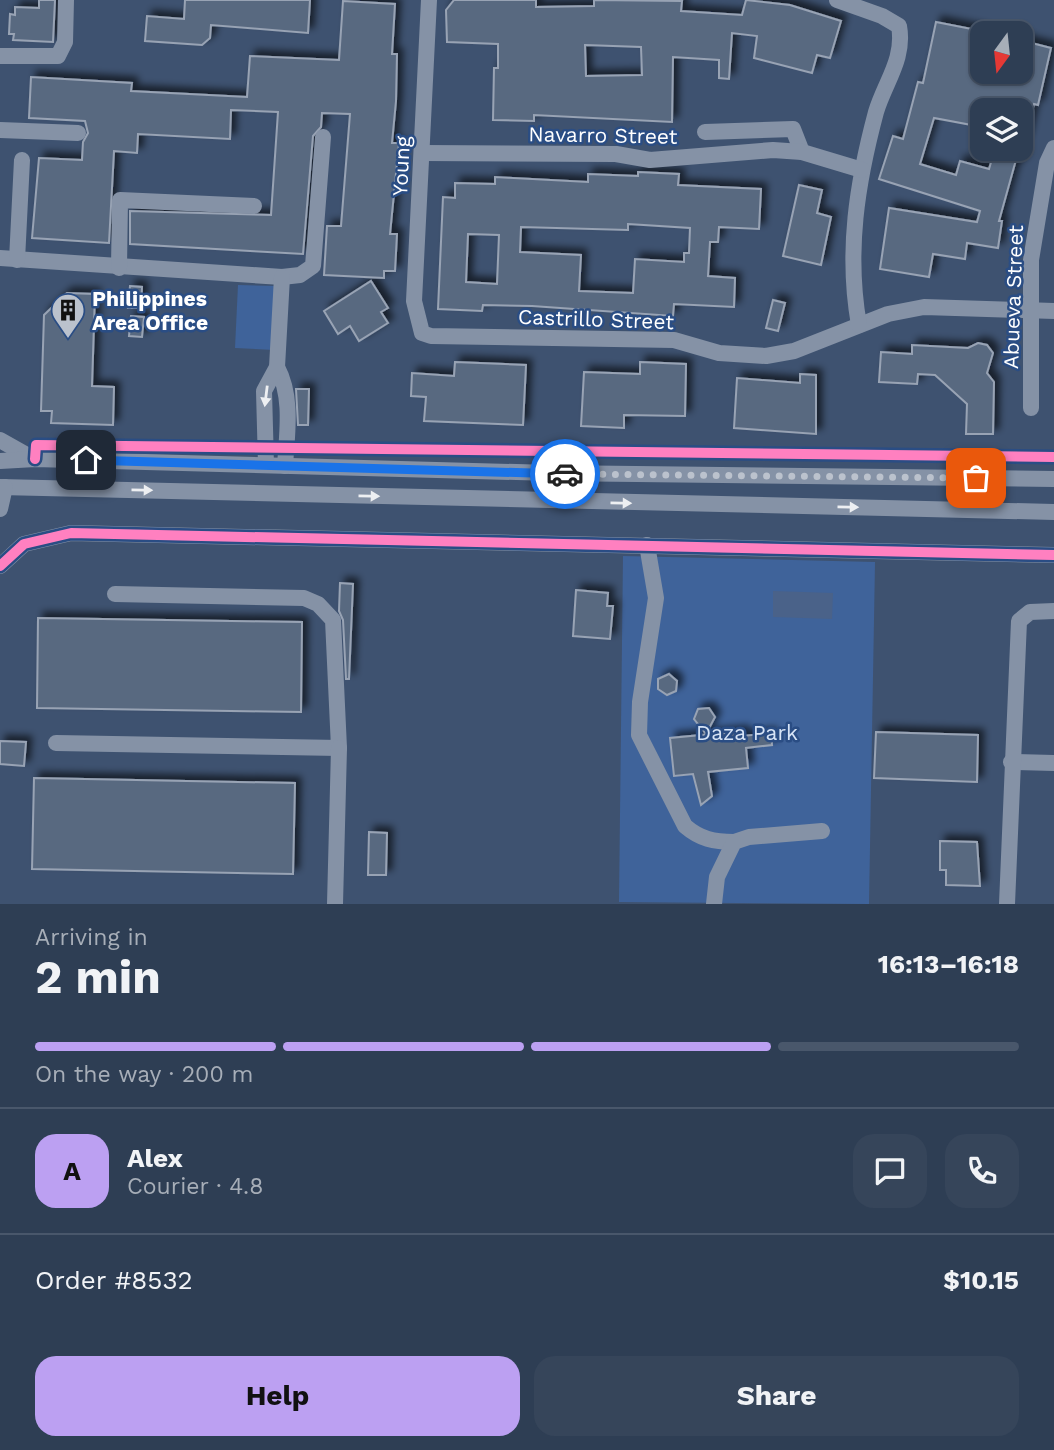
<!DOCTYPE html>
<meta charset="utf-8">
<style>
:root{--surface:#2e3e54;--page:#36455a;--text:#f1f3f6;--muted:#a7aeb8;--line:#49576b;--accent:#bca0f2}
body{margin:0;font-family:"Work Sans",sans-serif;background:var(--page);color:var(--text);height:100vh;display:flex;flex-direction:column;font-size:26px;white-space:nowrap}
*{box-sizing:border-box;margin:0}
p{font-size:23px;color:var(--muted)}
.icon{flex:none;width:38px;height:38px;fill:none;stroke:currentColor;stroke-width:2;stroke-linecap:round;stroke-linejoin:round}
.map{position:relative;height:904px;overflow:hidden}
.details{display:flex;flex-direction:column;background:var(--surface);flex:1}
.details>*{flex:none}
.needle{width:46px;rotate:195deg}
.fabs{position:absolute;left:970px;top:21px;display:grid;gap:14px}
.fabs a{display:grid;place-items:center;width:63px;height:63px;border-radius:14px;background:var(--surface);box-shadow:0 2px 5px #0004,0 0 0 2px var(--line);font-size:35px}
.pin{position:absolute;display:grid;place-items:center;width:60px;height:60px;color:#fff;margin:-30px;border-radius:14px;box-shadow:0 4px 10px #0006}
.courier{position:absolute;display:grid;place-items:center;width:70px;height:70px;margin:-35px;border:5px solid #1a73e8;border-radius:50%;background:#fff;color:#222;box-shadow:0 2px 9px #0007}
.headline em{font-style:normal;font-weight:700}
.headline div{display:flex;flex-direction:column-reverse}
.headline{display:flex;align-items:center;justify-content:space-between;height:119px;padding:0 35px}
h1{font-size:46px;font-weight:700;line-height:52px}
.bar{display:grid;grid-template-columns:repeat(4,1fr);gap:10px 7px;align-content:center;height:84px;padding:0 35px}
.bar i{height:9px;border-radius:5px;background:var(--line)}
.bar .current{background:var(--accent)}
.bar p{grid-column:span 4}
.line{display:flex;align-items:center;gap:18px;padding:0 35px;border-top:2px solid var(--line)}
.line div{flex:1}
.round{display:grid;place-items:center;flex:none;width:74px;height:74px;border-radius:21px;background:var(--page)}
.button{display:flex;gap:14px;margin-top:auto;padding:14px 35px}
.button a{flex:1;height:80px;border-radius:21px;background:var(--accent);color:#111;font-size:28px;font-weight:700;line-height:80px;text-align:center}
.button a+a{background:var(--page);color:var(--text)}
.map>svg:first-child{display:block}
.green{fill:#3f639a}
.water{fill:#4a6289}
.building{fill:#596980;stroke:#98a3b4;stroke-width:2;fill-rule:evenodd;filter:url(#shadow)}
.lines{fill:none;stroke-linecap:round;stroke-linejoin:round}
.minor{stroke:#8592a6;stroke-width:16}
.cycleway-casing{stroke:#2a4d84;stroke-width:15}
.cycleway{stroke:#ff80c0;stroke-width:10}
.oneway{fill:#edeff2}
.done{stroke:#bbc2cd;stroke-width:7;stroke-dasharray:0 12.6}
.route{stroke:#1a73e8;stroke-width:9}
.labels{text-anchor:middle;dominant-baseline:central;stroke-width:5;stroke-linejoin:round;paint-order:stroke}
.street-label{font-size:21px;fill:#fff;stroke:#2a4d84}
.poi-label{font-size:21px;font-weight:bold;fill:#fff;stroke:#2a4d84;text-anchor:start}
.park-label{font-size:21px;fill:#d7e4f6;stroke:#2a4d84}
</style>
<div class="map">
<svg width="1054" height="904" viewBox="0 0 1054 904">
<defs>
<filter id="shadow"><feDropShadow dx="5.5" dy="-5.5" stdDeviation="3.5" flood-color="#0009"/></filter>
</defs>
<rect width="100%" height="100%" fill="#3e5270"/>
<g class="green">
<polygon points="238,285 278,286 275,350 235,348"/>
<polygon points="623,556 875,562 869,904 619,902"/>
</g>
<polygon class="water" points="773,591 833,593 832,619 773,617"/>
<g class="building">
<polygon points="39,0 55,0 53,42 13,40 14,34 9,34 10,14 15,15 15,7 39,8"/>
<polygon points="185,0 310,0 308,33 211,25 210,38 202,45 145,41 147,16 184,19"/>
<path d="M454 0H536V7L594 6V0L682 1 681 11 742 15 746 0 790 5 841 21 830 58 817 55 812 73 754 58 757 36 732 33 729 79 719 78V60L673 57 672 122 534 115V121L493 120 494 68H498V44L447 42 446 10ZM585 45 641 47 642 75 586 76Z"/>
<polygon points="343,1 395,4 392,54 397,54 396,101 392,143 399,143 390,234 397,234 395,271 384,271 384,278 324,275 327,226 341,226 350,114 322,113 321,127 313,136 303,254 130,244 130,211 271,215 278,112 231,110 230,139 138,134 137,153 114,151 109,243 32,238 39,158 82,160 83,142 88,133 85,121 29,118 31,77 132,83 131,91 247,97 250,56 339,60"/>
<polygon points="936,22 982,31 982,72 1020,72 1020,40 1051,48 1038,105 1034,104 1025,139 1020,139 1020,110 982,110 982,127 934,118 920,164 956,175 960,161 989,169 995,149 1019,149 999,221 1002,221 998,248 967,243 965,259 933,254 929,277 880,269 889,208 977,222 980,211 879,179 893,136 903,139 918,82 923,83"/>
<path d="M638 172 679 174 678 185 761 189 759 229 719 227 718 242H710L708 276 735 278 734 307 674 304 673 316 532 306 483 305 482 311 438 309 443 197 455 198V183L495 184V177L588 182V174L638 176ZM628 224 690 228 689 253H684V262L635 259 633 293 579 291 581 255 520 252 521 227 628 230ZM468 234 499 235 497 284 466 282Z"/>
<polygon points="799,185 822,190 817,213 831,217 821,265 783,256"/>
<polygon points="371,281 388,308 381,312 388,323 359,341 350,326 338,334 324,311"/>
<polygon points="130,286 142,287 141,308 128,308"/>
<polygon points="67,293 95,294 92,386 114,387 113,425 51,423 52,411 41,411 44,315"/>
<polygon points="773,300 785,303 778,331 766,328"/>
<polygon points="131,316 144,317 142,337 129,336"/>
<polygon points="978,343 987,345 993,353 987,373 994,382 993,434 966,434 967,404 935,375 918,374 917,384 879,382 881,352 912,354 912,345 968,348"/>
<polygon points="455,362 526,365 523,425 424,421 426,397 411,396 412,373 454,376"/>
<polygon points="640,362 686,364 685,416 624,415 624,428 581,426 584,372 640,374"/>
<polygon points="800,374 816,375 816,434 734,428 737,378 800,383"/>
<polygon points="296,389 309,389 308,425 298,425"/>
<polygon points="340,583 353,584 349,679 346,679 343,620 339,611"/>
<polygon points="576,590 608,593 607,606 613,606 610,639 573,636"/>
<polygon points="38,618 302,622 301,712 37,708"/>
<polygon points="669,674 677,681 676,691 667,695 658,689 658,679"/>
<polygon points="709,708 715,717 706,734 694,719 698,709"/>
<polygon points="743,731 743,736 771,733 772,745 746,748 748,768 708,772 712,796 701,805 693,774 674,776 670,738"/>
<polygon points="876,732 978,735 977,782 874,778"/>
<polygon points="0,741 26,742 24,766 0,764"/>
<polygon points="34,778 295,783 293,874 32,869"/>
<polygon points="369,832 387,833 386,875 368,875"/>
<polygon points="940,841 977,842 980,886 946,885 946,870 940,870"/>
</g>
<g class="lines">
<g class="minor">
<polyline points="429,0 414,301 422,333 431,336 674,340 719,353 766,356 794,351 888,314 924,307 1054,311"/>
<path d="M837 0 882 16 899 26C905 59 885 82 876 112 857 183 846 252 859 325"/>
<polyline points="0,56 58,56 65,42 66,0"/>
<polyline points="0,130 78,133"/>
<polyline points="705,132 793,129 802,152"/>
<polyline points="423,153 616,154 650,160 773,150 802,152 862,170"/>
<polyline points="0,258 282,277 300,275 313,266 323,137"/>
<polyline points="17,260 22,160"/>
<polyline points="119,268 120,200 254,206"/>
<path d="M277 367C293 397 287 433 285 466"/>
<polyline points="1031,408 1031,260 1047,163 1054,148"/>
<polyline points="0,440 32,458"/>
<polyline points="0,461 35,459 551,473 1054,479"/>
<polyline points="266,465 264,391 277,367 282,277"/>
<polyline points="0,487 1054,512"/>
<polyline points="0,509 5,487"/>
<path d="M647 545 656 598 640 702 639 735 685 826C700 839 714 842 734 842"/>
<polyline points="0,566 24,544 71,533 1054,555"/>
<polyline points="56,743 339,748 333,620 318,604 304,598 115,594"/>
<polyline points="1011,762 1054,763"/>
<polyline points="335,904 339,748"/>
<polyline points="714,904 717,877 734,842 749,837 822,831"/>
<polyline points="1007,904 1019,621 1030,612 1054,611"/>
</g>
<defs>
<g id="cycleway">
<polyline points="35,459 36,445 1054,457"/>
<polyline points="0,566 24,544 71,533 1054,555"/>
</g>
</defs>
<use href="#cycleway" class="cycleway-casing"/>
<use href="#cycleway" class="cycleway"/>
</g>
<defs><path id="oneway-solid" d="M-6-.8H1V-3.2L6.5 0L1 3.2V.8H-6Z" transform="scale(1.75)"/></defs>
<g class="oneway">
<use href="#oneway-solid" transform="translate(266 396) rotate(97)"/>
<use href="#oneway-solid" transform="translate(142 490) rotate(1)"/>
<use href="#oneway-solid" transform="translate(369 496) rotate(1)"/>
<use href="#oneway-solid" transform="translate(621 503) rotate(1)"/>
<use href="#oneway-solid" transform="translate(848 507) rotate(1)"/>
</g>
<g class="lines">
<polyline class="done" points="565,474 976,478"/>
<polyline class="route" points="86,460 565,474"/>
</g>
<defs>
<symbol id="building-pin" viewBox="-11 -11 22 30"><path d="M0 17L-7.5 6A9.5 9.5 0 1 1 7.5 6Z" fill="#bbc2cd" stroke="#2a4d84"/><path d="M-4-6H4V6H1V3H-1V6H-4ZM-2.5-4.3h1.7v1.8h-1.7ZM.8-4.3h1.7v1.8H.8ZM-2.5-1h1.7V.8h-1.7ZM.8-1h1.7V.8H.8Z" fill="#111"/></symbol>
</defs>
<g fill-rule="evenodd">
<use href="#building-pin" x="49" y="291" width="38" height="52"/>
</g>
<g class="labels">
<g class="street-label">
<text transform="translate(603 135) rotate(1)">Navarro Street</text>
<text transform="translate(401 166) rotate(-87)">Young</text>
<text transform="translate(1013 297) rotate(-88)">Abueva Street</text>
<text transform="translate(596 319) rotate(2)">Castrillo Street</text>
</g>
<g class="poi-label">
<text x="92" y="298">Philippines<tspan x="92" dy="24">Area Office</tspan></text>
</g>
<g class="park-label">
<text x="747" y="732">Daza Park</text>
</g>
</g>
</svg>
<div class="fabs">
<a><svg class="needle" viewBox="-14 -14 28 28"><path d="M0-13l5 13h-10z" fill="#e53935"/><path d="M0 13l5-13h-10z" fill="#a7aeb8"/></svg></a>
<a><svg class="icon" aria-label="layers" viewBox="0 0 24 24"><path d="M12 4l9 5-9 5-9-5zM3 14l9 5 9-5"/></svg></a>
</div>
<div class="pin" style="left:976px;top:478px;background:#ea580c"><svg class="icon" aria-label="bag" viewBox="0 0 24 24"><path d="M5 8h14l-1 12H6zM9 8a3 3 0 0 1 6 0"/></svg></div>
<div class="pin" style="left:86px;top:460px;background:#1f2937"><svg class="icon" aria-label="home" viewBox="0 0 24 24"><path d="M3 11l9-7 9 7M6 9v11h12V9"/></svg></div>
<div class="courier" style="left:565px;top:474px"><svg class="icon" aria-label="car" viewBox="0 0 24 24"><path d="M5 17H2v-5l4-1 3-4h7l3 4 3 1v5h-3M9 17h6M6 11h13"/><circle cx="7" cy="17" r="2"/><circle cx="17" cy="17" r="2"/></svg></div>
</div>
<section class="details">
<div class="headline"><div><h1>2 min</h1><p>Arriving in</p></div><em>16:13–16:18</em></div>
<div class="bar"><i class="current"></i><i class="current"></i><i class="current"></i><i></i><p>On the way · 200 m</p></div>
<div class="line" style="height:126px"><b class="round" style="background:var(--accent);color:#111">A</b><div><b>Alex</b><p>Courier · 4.8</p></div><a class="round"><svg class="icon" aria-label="chat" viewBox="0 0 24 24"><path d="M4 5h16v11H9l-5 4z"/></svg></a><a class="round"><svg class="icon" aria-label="phone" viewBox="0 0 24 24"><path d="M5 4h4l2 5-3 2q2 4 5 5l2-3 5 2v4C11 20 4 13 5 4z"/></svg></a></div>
<div class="line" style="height:91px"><div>Order #8532</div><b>$10.15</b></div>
<div class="button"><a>Help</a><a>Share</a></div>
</section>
